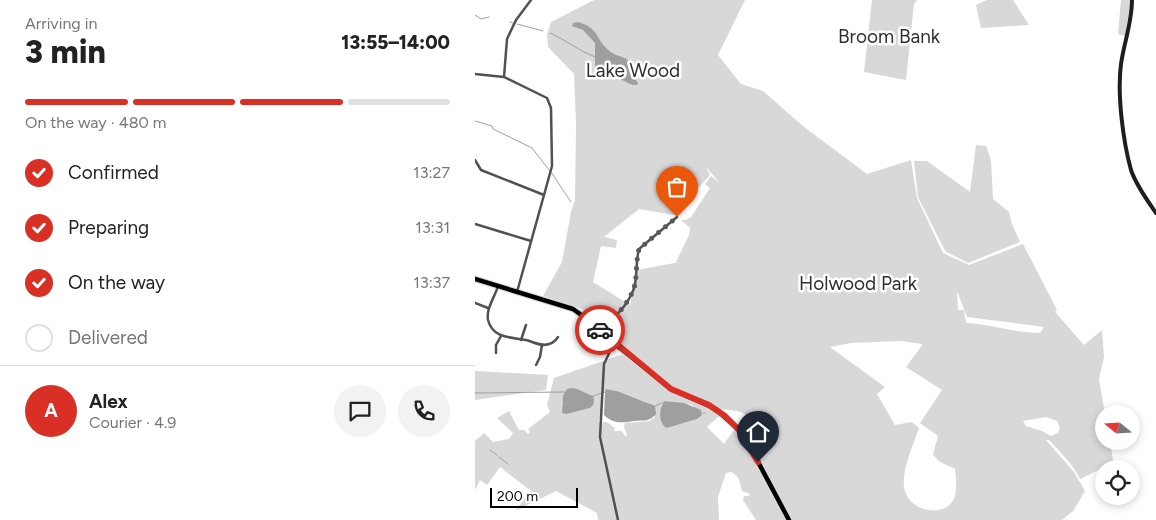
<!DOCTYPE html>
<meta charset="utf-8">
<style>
:root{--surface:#fff;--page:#f2f2f2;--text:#222;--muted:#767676;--line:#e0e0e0;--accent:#d93025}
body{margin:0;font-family:Figtree,sans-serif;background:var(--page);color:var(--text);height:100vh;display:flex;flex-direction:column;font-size:19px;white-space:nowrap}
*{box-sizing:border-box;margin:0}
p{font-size:16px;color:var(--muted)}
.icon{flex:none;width:28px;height:28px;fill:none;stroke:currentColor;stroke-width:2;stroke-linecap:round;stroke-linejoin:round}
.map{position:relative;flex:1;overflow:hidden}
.drawer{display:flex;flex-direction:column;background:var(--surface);width:475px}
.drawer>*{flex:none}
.needle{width:32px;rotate:288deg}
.fabs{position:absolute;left:620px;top:405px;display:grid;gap:10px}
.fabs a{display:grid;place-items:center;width:45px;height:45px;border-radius:50%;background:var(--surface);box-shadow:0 2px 8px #0003;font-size:25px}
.scale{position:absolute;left:15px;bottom:12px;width:88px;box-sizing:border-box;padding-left:5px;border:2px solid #000;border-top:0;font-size:14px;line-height:18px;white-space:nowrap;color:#000;-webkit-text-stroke:4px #fff;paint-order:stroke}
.pin{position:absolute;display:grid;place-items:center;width:42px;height:42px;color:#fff;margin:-51px -21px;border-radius:50% 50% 50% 0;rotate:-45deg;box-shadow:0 0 5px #0007}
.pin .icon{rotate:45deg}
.courier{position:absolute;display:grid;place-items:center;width:50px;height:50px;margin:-25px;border:4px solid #d93025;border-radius:50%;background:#fff;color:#222;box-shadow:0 1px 6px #0007}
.headline em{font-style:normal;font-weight:800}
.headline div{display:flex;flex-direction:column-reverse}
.headline{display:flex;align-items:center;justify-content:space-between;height:85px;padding:0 25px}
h1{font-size:32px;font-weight:800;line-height:38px}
.bar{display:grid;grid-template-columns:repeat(4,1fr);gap:8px 5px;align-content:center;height:60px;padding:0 25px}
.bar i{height:6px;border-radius:4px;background:var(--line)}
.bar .on{background:var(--accent)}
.bar p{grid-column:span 4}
.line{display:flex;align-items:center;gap:12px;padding:0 25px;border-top:1px solid var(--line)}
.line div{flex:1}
.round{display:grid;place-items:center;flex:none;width:52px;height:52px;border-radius:26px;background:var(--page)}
ol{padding:0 25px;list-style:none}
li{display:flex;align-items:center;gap:15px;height:55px}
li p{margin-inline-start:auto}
li .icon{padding:5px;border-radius:50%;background:var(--accent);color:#fff;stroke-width:4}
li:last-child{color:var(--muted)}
li i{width:28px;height:28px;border:2px solid var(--line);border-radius:50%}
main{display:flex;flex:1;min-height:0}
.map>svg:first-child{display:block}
.green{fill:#d8d8d8;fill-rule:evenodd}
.water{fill:#9f9f9f}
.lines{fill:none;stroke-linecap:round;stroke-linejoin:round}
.stream{stroke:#9f9f9f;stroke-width:1}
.primary-casing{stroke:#dbdbdb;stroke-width:7}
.street{stroke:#515151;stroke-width:2.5}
.secondary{stroke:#1e1e1e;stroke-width:4}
.primary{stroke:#000;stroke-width:4.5}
.done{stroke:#595959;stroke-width:5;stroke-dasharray:0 9}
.route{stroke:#d93025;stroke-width:6}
.labels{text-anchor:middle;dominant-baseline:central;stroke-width:5;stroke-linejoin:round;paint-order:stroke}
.park-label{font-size:19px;fill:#2f2f2f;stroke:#fff}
</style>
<main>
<section class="drawer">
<div class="headline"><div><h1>3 min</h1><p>Arriving in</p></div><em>13:55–14:00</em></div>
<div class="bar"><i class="on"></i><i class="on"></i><i class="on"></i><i></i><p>On the way · 480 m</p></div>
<ol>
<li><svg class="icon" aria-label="check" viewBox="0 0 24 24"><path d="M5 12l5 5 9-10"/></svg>Confirmed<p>13:27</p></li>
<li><svg class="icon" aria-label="check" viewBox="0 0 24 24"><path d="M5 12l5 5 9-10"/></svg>Preparing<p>13:31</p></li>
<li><svg class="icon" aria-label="check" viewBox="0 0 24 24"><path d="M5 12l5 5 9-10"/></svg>On the way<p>13:37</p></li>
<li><i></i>Delivered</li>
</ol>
<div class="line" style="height:90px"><b class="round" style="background:var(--accent);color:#fff">A</b><div><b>Alex</b><p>Courier · 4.9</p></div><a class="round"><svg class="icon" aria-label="chat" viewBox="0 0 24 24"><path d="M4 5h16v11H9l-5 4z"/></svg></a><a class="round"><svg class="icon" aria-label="phone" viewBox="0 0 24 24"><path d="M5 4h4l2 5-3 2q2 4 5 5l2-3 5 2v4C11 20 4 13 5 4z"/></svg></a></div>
</section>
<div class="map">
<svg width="681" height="520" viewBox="0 0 681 520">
<rect width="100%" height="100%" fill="#fff"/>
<g class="green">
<path d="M119 0H270L243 55 266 84 288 91 329 127 392 174 436 160 442 198 468 253 494 265 548 244 582 310 580 312 609 345 627 330 629 357 624 379 630 414H629V441H635L638 461 640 462 605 479C598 464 585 452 574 440H571L599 472 610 491 598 511 587 520H317L314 516 310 518V520H281L268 500 269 496H274L275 494 267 491C265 483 265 476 256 472L251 473 243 497 244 520H123L122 513 81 491 40 511 56 491 25 467 12 485 5 480 0 490V441L9 433 18 442 34 439 38 433 22 418 34 411 44 430H49L53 434 55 432 53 429 75 412 72 405 79 378 151 353 107 309 68 296 87 262 96 212 100 200 101 123 99 74 73 47 72 34 76 22ZM231 167 244 182 236 176 230 184 235 188 216 217 211 220H206L215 228 214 235 201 262H205L162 270 155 305 118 282 126 246 141 248 142 240 129 237 164 209 199 215 235 175ZM482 291 492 317 569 327 565 333C540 333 516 324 491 323L489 310H483ZM425 341 448 344 431 367 467 390 445 423 463 436 458 454C462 462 472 465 480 469 481 478 482 487 480 496 472 520 432 512 429 487 427 468 438 446 444 428L437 422 420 425 402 394 410 387 355 347 376 343ZM102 389 118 396 115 408 92 414 87 405 90 392ZM132 389 142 391 174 403 180 417 174 421 150 423 149 427 152 435 151 437 147 431H139L140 428 132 422H128L126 431V422L123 421 126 417 127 392H130ZM189 401 218 405 222 419 192 428 186 423V405ZM246 409 262 411 270 414 268 421 258 431 249 444 232 427 244 416ZM571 417 582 421 585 427 583 433 576 436 567 431 551 426 548 421Z"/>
<polygon points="397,0 442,0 439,4 431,80 389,72"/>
<polygon points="512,0 538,0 554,25 506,28 501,5"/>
<polygon points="646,0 656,0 650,36 643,34"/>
<polygon points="501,145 511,146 516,160 518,199 534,212 537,224 545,242 493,263 470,251 443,197 439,161 452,161 495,192"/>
<polygon points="0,371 73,375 71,390 0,400"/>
</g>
<g class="water">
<path d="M103 22C123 28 120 36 131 48 136 54 145 56 152 59L156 67 158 76 163 83 162 85C154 86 144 77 136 74 130 72 125 73 120 70V43L108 30 97 26 98 23Z"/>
<path d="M97 388 102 389 118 396C120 401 119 405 115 408L92 414 87 413 88 396 92 389Z"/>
<path d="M131 389 142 391 178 405 180 406 181 414C175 422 168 420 159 421 147 423 138 424 129 415L130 392Z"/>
<path d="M189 401 209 403 226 410 227 415 222 419 192 428C183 425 184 408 189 401Z"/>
</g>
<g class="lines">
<g class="stream">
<polyline points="0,15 6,19 14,17"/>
<polyline points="35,22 38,23"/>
<polyline points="42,24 68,31"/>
<path d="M75 33C91 40 104 51 120 57"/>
<polyline points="0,121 17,126 18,129 57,148 78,175 96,202"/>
<polyline points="0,393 90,392"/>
<polyline points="118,396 130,392"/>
<polyline points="180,406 187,403"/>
<polyline points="228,413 230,413"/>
<polyline points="15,450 22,455"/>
<polyline points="24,457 33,464"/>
</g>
<defs>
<polyline id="primary" points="0,279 98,309 112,319 139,343 196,389 241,409 263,429 274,445 314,520"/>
</defs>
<use href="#primary" class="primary-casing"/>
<g class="street">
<polyline points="0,74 29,77 72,98 76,108 77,166 69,195"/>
<polyline points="29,77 32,39 41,20 56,0"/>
<polyline points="0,160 6,170 69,195 42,292"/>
<polyline points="0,224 56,241"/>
<path d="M23 286C20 297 11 308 13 320 18 339 36 337 51 340 59 342 66 347 74 344 78 343 81 340 83 337"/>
<polyline points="0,303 13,308"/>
<path d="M112 319 117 313 121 312 125 314 133 323C144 314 157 299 160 284 162 273 161 260 164 249L202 217"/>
<polyline points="46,340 51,325"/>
<polyline points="139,343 129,364 125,437 143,520"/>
<polyline points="21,353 21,345 26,336"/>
<polyline points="61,365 65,357 67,345"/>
</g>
<path class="secondary" d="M657 0C657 22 649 43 646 64 642 94 648 141 656 170 661 185 672 200 681 213"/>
<use href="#primary" class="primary"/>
</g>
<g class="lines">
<path class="done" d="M125 330 112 319C123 308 125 314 133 323 144 314 157 298 160 284 162 273 161 260 164 249L202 217"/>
<polyline class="route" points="125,330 196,389 234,405 250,416 264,430 283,462"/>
</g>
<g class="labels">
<g class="park-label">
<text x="414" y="36">Broom Bank</text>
<text x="158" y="70">Lake Wood</text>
<text x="383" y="283">Holwood Park</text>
</g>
</g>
</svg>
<div class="fabs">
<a><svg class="needle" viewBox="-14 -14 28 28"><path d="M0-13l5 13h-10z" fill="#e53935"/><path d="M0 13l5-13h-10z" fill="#767676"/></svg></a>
<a><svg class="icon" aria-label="locate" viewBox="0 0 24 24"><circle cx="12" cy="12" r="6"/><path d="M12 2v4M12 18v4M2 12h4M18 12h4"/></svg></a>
</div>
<div class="scale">200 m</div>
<div class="pin" style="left:202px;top:217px;background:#ea580c"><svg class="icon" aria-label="bag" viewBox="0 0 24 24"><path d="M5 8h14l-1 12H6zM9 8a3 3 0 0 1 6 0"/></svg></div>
<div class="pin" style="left:283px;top:462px;background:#1f2937"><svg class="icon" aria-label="home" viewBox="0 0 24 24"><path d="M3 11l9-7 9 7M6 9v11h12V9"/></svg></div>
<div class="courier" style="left:125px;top:330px"><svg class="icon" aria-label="car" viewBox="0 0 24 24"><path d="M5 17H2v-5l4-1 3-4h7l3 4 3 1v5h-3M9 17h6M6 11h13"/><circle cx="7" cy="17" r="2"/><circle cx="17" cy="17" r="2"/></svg></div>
</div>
</main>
